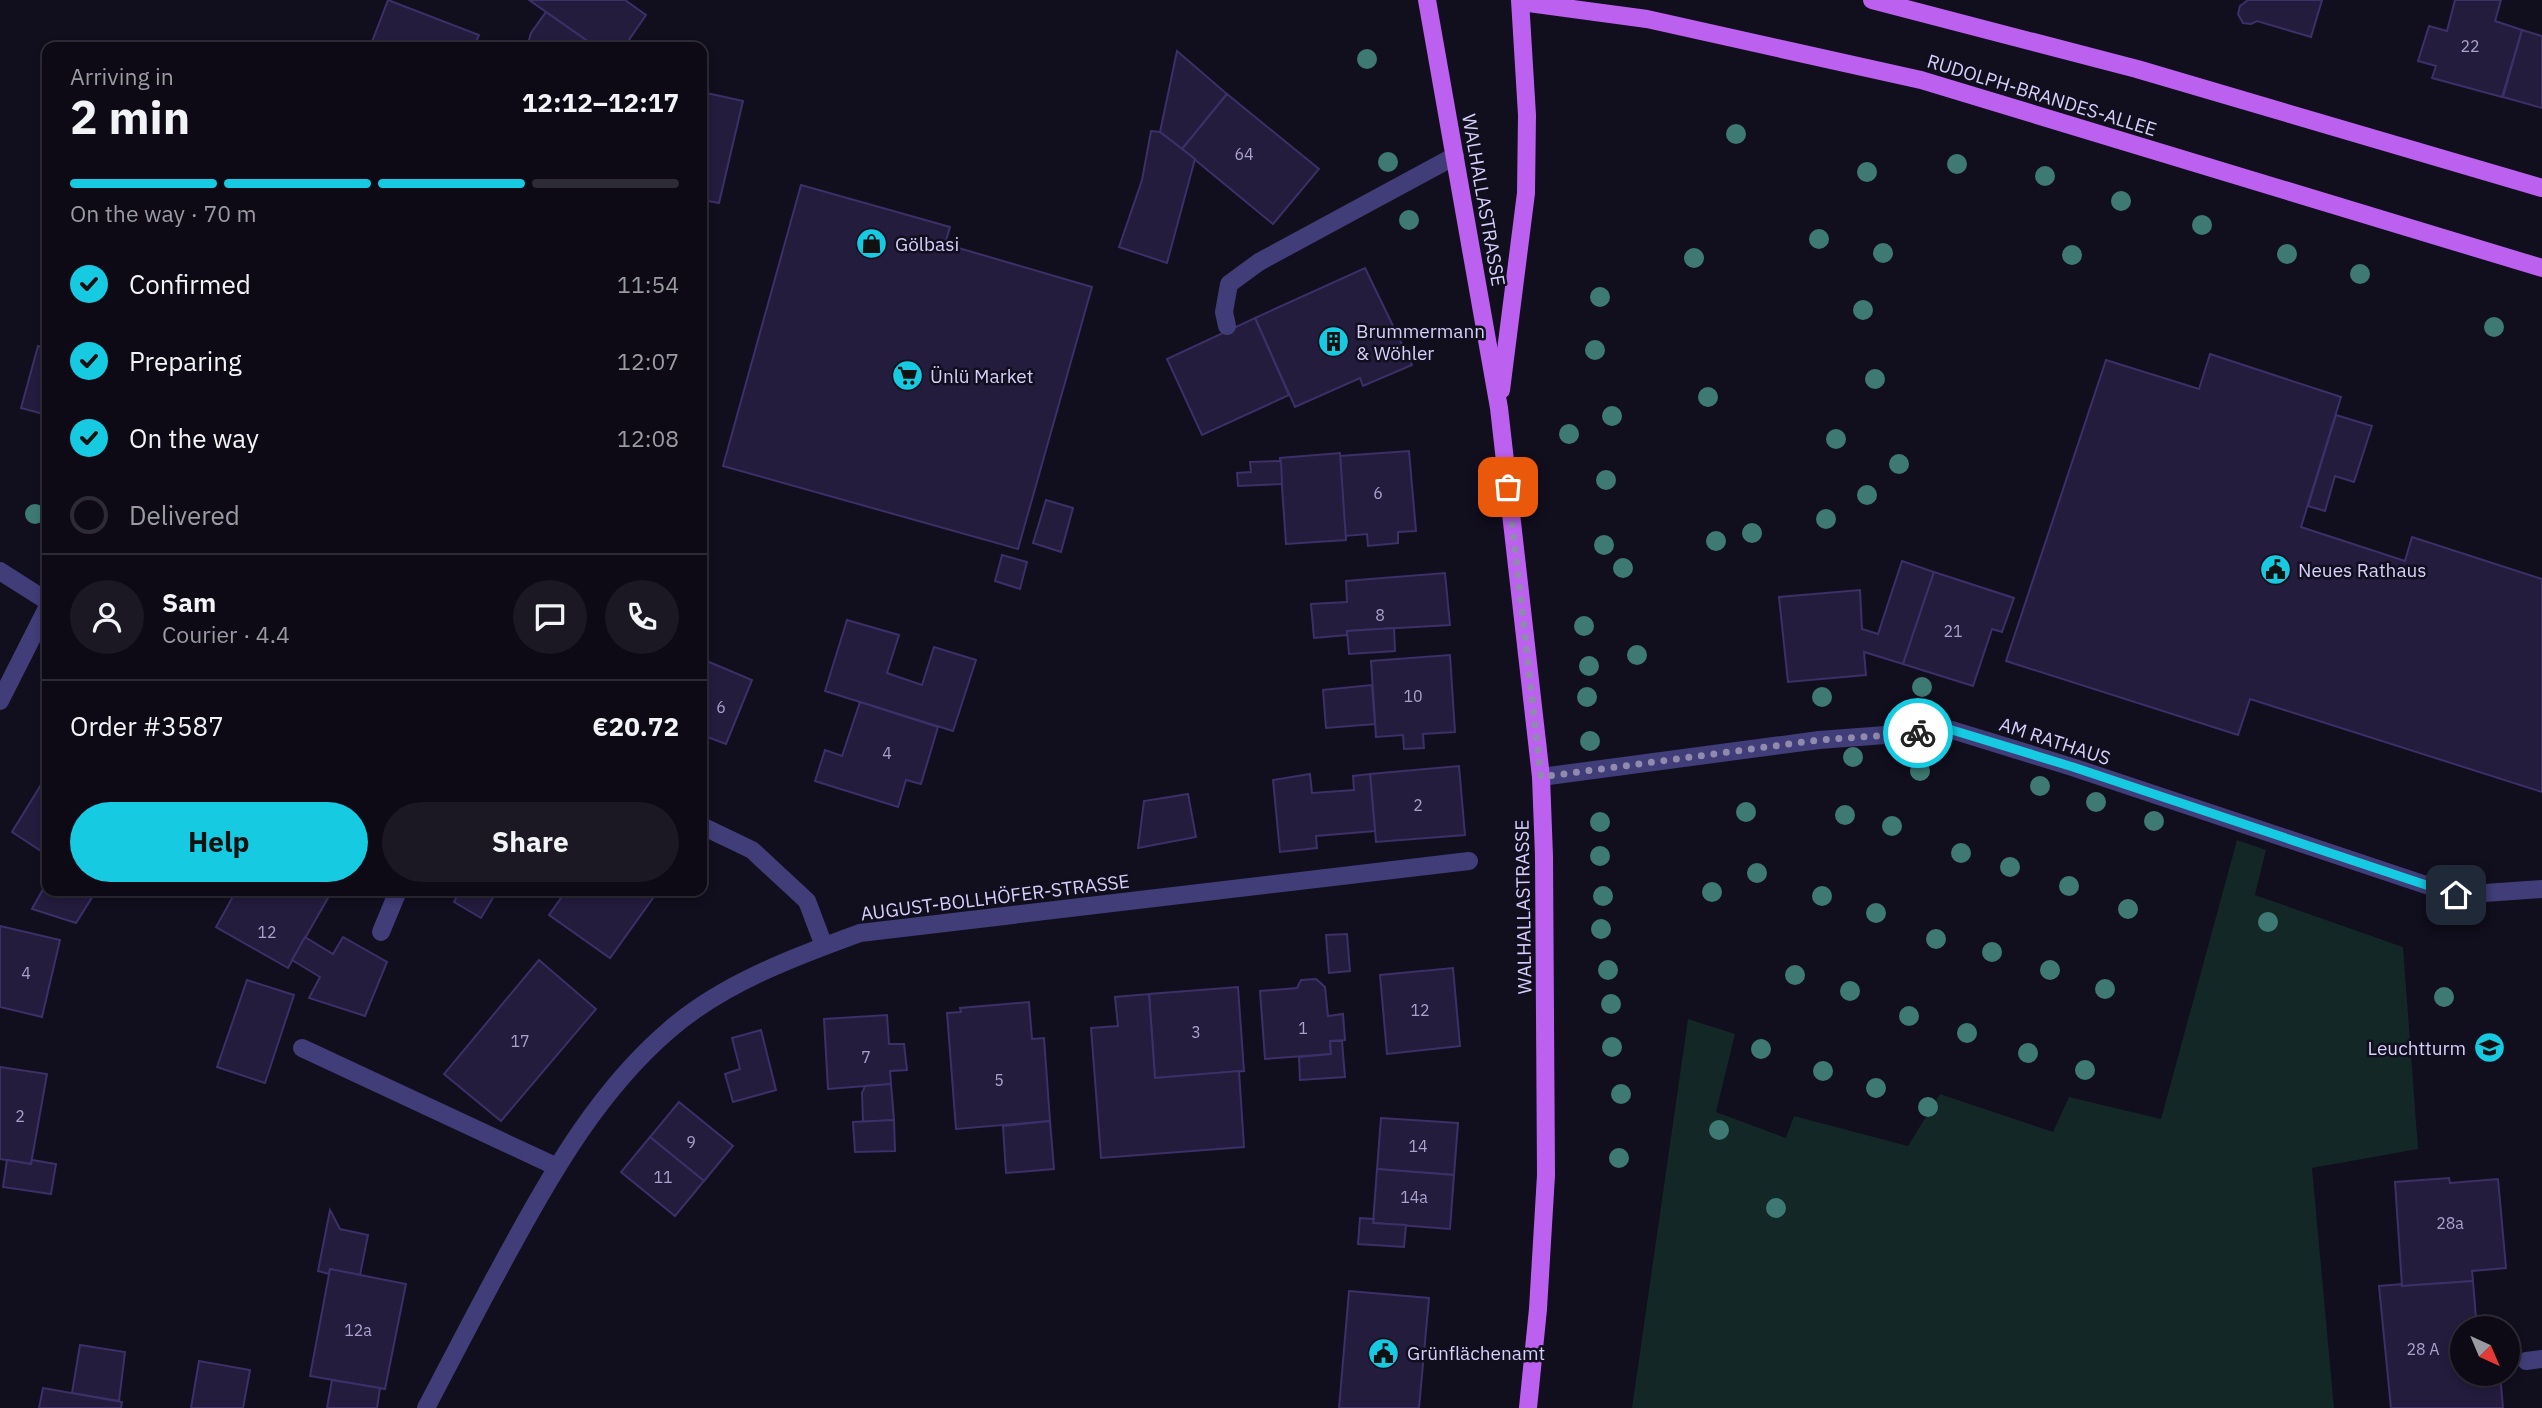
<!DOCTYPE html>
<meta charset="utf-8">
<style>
:root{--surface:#0d0a16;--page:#1b1823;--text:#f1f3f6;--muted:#9a9aa1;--line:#2d2b35;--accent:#15cae1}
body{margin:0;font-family:"IBM Plex Sans",sans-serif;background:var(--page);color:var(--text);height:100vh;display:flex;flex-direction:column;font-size:26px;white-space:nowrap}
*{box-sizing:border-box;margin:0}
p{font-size:23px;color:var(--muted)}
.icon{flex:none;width:38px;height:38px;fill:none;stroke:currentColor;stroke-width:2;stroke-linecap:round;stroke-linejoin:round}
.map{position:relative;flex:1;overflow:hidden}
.side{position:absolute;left:42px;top:42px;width:665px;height:854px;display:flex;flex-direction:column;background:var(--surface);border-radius:14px;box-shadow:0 4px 10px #0003,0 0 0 2px var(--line)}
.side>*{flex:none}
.needle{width:46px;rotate:136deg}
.fabs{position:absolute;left:2450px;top:1316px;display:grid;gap:14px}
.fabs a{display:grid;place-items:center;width:70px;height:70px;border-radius:50%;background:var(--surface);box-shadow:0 4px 10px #0003,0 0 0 2px var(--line);font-size:35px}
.pin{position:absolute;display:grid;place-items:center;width:60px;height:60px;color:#fff;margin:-30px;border-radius:14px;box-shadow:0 4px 10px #0006}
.courier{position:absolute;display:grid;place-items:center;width:70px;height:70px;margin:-35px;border:5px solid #15cae1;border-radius:50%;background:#fff;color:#222;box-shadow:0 2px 9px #0007}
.summary em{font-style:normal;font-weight:700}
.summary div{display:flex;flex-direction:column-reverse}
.summary{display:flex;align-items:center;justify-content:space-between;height:119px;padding:0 28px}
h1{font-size:46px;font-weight:700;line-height:52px}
.bar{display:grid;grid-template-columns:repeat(4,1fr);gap:10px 7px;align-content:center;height:84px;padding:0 28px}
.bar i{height:9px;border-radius:5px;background:var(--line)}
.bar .selected{background:var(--accent)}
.bar p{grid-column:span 4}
.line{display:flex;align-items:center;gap:18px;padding:0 28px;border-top:2px solid var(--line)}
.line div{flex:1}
.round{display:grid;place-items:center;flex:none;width:74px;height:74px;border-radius:37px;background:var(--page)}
ol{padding:0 28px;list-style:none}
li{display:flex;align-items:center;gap:21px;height:77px}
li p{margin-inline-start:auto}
li .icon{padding:7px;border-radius:50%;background:var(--accent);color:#111;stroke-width:4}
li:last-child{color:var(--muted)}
li i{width:38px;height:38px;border:4px solid var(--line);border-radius:50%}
.primary-button{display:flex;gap:14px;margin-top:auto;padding:14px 28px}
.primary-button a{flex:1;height:80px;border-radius:42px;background:var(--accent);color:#111;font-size:28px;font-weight:700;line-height:80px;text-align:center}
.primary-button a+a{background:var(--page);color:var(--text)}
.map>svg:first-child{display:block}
.green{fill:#122726}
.building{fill:#231c3d;stroke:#3b3067;stroke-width:2}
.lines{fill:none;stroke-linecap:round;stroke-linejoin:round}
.minor{stroke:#403d78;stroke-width:18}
.major{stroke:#bc60f0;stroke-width:18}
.tree{fill:#3e7a73}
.done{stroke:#908bae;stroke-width:7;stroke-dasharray:0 12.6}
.route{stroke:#15cae1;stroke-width:9}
.labels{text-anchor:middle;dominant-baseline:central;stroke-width:5;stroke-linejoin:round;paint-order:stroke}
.number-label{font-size:16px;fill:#a8a2cc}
.street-label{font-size:19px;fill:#d5cffb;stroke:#110e1e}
.poi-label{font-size:19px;fill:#d5cffb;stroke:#110e1e;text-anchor:start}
</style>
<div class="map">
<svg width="2542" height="1408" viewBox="0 0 2542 1408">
<rect width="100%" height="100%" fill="#110e1e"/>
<polygon class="green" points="2237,840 2266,850 2255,895 2403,947 2418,1149 2312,1168 2334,1408 1632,1408 1688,1019 1735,1034 1716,1112 1786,1138 1794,1116 1908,1146 1940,1094 2053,1132 2069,1097 2161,1119"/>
<g class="building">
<polygon points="388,0 479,35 474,47 370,47"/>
<polygon points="529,0 625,0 646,15 624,47 596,47"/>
<polygon points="2248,0 2322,0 2311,37 2257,21 2251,24 2243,23 2238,14 2240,6"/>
<polygon points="2455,0 2501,0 2495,21 2522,30 2502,97 2432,78 2436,66 2418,61 2429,26 2447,31"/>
<polygon points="546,12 596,47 527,47 531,33"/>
<polygon points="2522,30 2542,36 2542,108 2503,97"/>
<polygon points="1177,51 1227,94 1182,149 1160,132"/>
<polygon points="702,92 743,101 719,203 702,200"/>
<polygon points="1227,94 1319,169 1273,224 1182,149"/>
<polygon points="1151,131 1160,132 1195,159 1167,263 1119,247 1142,180"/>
<polygon points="801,185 950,227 945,244 1092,287 1018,549 723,466"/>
<polygon points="1365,268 1412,365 1363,386 1360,378 1295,407 1255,318"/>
<polygon points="1255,318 1289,395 1202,435 1167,359"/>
<polygon points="38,346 47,349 47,415 21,408"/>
<polygon points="2210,354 2341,397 2301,527 2405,561 2412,537 2542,579 2542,792 2250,699 2238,735 2006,661 2106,360 2199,389"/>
<polygon points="2336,415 2372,426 2354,482 2335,476 2325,511 2308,506"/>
<polygon points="1409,451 1416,531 1398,532 1398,543 1368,546 1367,534 1345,536 1340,456"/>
<polygon points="1340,453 1346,540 1286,544 1280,458"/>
<polygon points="1281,461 1282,484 1238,486 1237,473 1251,472 1250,462"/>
<polygon points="1046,500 1073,508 1061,552 1033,543"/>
<polygon points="1002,555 1027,562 1020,589 995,581"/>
<polygon points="1902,561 1934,572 1903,664 1864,652 1866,675 1788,682 1779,597 1860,590 1862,629 1878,634"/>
<polygon points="1934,572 2014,598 2002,632 1992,629 1973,686 1903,664"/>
<polygon points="1445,573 1450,625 1347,631 1347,635 1314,638 1311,604 1347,602 1346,581"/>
<polygon points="847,620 899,635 887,673 922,685 934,647 976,660 953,731 825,691"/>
<polygon points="1394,628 1395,651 1349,654 1347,631"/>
<polygon points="1450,655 1455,732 1423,734 1424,748 1404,749 1403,735 1376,737 1371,661"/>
<polygon points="702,659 752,680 726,744 702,735"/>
<polygon points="1372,685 1375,724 1326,728 1323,690"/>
<polygon points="860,702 938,727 921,784 906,780 898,807 815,781 825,750 842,756"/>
<polygon points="1459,766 1465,835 1376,842 1370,774"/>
<polygon points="1310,774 1312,793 1354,790 1353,776 1370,774 1375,831 1316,836 1317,848 1280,852 1273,780"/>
<polygon points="47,775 47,855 12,832"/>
<polygon points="1188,794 1196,837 1138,848 1144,801"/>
<polygon points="47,882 47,891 96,891 76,923 32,909"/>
<polygon points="236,891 332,891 288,968 216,927"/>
<polygon points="460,891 497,891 481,918 454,902"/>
<polygon points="566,891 658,891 610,958 549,915"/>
<polygon points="0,926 60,940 42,1017 0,1007"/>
<polygon points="1347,934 1350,971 1329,973 1326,935"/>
<polygon points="305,937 333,954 343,937 387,962 365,1016 309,998 320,977 292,960"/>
<polygon points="539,960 596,1009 501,1121 444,1074"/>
<polygon points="1453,968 1460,1046 1387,1054 1380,975"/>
<polygon points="1316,979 1325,987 1328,1016 1343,1014 1345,1040 1330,1041 1331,1054 1265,1059 1260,991 1297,988 1301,980"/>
<polygon points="247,980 294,995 265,1083 217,1067"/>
<polygon points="1238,987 1244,1071 1155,1078 1149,994"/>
<polygon points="1149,994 1155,1078 1239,1071 1244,1147 1101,1158 1091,1028 1118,1026 1115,997"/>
<polygon points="1029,1002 1032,1039 1044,1038 1050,1121 956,1129 947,1013 961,1012 960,1008"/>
<polygon points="887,1015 889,1044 904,1044 907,1070 890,1071 891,1084 828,1089 824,1019"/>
<polygon points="761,1030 776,1090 733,1102 725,1074 740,1069 732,1038"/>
<polygon points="1330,1041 1342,1041 1345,1077 1300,1080 1299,1057 1331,1054"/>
<polygon points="0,1067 47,1074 31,1164 0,1159"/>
<polygon points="891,1084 894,1120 863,1122 862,1093 865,1086"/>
<polygon points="679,1102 733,1146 704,1181 650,1137"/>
<polygon points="1381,1118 1458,1123 1454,1175 1377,1169"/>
<polygon points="894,1120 895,1151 855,1152 853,1122"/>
<polygon points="1050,1121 1054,1169 1006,1173 1003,1126"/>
<polygon points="650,1137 704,1181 675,1216 621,1172"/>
<polygon points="7,1160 31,1164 32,1160 56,1164 51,1194 3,1187"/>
<polygon points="1377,1169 1454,1175 1450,1229 1373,1223"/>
<polygon points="2449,1178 2450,1183 2498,1179 2506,1268 2472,1271 2473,1281 2402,1286 2395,1182"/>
<polygon points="330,1210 340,1229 368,1235 360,1275 330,1269 329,1274 318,1271"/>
<polygon points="1360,1218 1374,1219 1373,1223 1406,1225 1404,1247 1358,1244"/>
<polygon points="330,1269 406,1284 385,1389 310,1376"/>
<polygon points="2473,1281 2476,1318 2495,1317 2496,1328 2462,1328 2462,1374 2500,1374 2503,1408 2391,1408 2379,1286 2402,1284 2402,1286"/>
<polygon points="1349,1291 1429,1298 1419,1408 1339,1408"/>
<polygon points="80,1345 125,1352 119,1401 72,1393"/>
<polygon points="199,1361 250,1370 243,1408 191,1408"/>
<polygon points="332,1380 380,1388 377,1408 327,1408"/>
<polygon points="43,1388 122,1402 121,1408 39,1408"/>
</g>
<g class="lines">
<g class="minor">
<polyline points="1227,326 1224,312 1229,284 1259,262 1455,156"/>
<polyline points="0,571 47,601"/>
<polyline points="0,701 47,608"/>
<polyline points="1541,777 1819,740 1952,730 2072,767 2456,895 2542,889"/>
<polyline points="702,826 752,850 807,901 824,946"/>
<polyline points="381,932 398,891"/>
<polyline points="302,1048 555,1166"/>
<polyline points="2526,1361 2542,1359"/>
<path d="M426 1408C455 1353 483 1298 513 1244 555 1167 601 1089 668 1031 721 984 794 957 860 933L1469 861"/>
</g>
<g class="major">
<polyline points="1427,0 1499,408 1541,777 1544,856 1546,1175 1538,1309 1528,1408"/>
<polyline points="1872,0 2137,69 2542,188"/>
<polyline points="1521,2 1647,19 1921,80 2542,268"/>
<polyline points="1501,390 1526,193 1527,115 1520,0"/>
</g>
</g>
<g class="tree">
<circle cx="1367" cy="59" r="10"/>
<circle cx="1736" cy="134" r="10"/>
<circle cx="1388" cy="162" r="10"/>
<circle cx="1957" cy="164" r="10"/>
<circle cx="1867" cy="172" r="10"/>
<circle cx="2045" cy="176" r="10"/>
<circle cx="2121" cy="201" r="10"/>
<circle cx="1409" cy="220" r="10"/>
<circle cx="2202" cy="225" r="10"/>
<circle cx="1819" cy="239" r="10"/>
<circle cx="1883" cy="253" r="10"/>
<circle cx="2287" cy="254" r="10"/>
<circle cx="2072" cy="255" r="10"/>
<circle cx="1694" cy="258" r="10"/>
<circle cx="2360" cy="274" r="10"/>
<circle cx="1600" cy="297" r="10"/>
<circle cx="1863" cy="310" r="10"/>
<circle cx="2494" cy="327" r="10"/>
<circle cx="1595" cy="350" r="10"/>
<circle cx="1875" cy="379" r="10"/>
<circle cx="1708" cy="397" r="10"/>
<circle cx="1612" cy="416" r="10"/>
<circle cx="1569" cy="434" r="10"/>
<circle cx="1836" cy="439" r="10"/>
<circle cx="1899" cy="464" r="10"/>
<circle cx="1606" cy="480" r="10"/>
<circle cx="1867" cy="495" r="10"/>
<circle cx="35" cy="514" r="10"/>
<circle cx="1826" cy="519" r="10"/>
<circle cx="1752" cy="533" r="10"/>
<circle cx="1716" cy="541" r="10"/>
<circle cx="1604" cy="545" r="10"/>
<circle cx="1623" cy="568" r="10"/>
<circle cx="1584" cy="626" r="10"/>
<circle cx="1637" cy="655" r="10"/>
<circle cx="1589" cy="666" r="10"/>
<circle cx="1922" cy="687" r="10"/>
<circle cx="1587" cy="697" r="10"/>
<circle cx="1822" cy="697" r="10"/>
<circle cx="1590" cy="741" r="10"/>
<circle cx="1853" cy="757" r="10"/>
<circle cx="1920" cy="771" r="10"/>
<circle cx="2040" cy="786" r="10"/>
<circle cx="2096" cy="802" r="10"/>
<circle cx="1746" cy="812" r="10"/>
<circle cx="1845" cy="815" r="10"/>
<circle cx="2154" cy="821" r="10"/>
<circle cx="1600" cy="822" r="10"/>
<circle cx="1892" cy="826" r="10"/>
<circle cx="1961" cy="853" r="10"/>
<circle cx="1600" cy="856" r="10"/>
<circle cx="2010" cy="867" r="10"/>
<circle cx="1757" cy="873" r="10"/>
<circle cx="2069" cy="886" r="10"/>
<circle cx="1712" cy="892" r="10"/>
<circle cx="1603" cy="896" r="10"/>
<circle cx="1822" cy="896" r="10"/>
<circle cx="2128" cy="909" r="10"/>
<circle cx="1876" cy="913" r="10"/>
<circle cx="2268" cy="922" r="10"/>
<circle cx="1601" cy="929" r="10"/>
<circle cx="1936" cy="939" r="10"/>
<circle cx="1992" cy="952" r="10"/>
<circle cx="1608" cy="970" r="10"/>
<circle cx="2050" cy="970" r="10"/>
<circle cx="1795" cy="975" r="10"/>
<circle cx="2105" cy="989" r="10"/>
<circle cx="1850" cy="991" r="10"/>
<circle cx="2444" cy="997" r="10"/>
<circle cx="1611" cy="1004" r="10"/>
<circle cx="1909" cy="1016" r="10"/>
<circle cx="1967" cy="1033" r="10"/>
<circle cx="1612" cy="1047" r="10"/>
<circle cx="1761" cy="1049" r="10"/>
<circle cx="2028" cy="1053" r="10"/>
<circle cx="2085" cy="1070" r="10"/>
<circle cx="1823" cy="1071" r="10"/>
<circle cx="1876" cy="1088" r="10"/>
<circle cx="1621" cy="1094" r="10"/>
<circle cx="1928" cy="1107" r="10"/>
<circle cx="1719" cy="1130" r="10"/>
<circle cx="1619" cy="1158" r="10"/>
<circle cx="1776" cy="1208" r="10"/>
</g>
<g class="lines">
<polyline class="done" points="1508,487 1541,777 1819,740 1918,733"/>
<polyline class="route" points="1918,733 1952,730 2073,767 2456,895"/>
</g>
<defs>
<symbol id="shop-disc" viewBox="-11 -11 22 22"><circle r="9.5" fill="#15cae1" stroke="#110e1e"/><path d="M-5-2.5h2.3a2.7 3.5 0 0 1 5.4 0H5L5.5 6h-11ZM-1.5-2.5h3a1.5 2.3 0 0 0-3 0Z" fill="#111"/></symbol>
<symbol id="building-disc" viewBox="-11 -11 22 22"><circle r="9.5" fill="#15cae1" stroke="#110e1e"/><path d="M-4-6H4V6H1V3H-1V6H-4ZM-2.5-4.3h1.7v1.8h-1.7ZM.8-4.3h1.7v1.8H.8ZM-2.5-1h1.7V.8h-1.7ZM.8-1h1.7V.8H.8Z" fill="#111"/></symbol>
<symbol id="supermarket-disc" viewBox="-11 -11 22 22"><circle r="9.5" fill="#15cae1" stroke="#110e1e"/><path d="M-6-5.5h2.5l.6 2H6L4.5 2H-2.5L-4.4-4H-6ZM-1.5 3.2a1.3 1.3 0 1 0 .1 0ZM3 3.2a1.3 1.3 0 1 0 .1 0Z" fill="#111"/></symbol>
<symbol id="civic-disc" viewBox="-11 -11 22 22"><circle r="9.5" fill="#15cae1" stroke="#110e1e"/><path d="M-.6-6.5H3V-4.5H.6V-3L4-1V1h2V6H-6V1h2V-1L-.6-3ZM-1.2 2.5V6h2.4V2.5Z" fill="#111"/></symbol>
<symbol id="school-disc" viewBox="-11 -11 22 22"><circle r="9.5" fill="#15cae1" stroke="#110e1e"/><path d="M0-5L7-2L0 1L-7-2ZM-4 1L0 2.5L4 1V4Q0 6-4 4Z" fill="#111"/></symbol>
</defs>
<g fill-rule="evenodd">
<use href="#shop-disc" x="854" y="226" width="35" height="35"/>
<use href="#building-disc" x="1316" y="324" width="35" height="35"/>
<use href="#supermarket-disc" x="890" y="358" width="35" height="35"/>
<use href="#civic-disc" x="2258" y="552" width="35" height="35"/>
<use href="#school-disc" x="2472" y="1030" width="35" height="35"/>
<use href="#civic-disc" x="1366" y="1336" width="35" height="35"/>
</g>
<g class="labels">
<g class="number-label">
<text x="2470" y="46">22</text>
<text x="1244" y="154">64</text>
<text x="1378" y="493">6</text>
<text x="1380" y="615">8</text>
<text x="1953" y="631">21</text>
<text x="1413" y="696">10</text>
<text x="721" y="707">6</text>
<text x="887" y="753">4</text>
<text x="1418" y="805">2</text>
<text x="267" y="932">12</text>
<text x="26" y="973">4</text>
<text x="1420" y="1010">12</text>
<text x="1303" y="1028">1</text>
<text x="1196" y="1032">3</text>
<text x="520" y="1041">17</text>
<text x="866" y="1057">7</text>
<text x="999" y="1080">5</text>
<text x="20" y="1116">2</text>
<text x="691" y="1142">9</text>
<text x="1418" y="1146">14</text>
<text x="663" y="1177">11</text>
<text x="1414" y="1197">14a</text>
<text x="2450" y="1223">28a</text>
<text x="358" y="1330">12a</text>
<text x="2423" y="1349">28 A</text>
</g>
<g class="street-label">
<text transform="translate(2042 95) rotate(17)">RUDOLPH-BRANDES-ALLEE</text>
<text transform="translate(1484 200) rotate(80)">WALHALLASTRASSE</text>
<text transform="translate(2055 741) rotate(18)">AM RATHAUS</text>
<text transform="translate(995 897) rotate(-7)">AUGUST-BOLLHÖFER-STRASSE</text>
<text transform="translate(1523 907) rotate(-91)">WALHALLASTRASSE</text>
</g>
<g class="poi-label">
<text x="895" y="244">Gölbasi</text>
<text x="1356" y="331">Brummermann<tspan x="1356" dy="22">&amp; Wöhler</tspan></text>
<text x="930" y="376">Ünlü Market</text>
<text x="2298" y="570">Neues Rathaus</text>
<text x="2466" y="1048" text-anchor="end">Leuchtturm</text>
<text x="1407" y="1353">Grünflächenamt</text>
</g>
</g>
</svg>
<div class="fabs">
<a><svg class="needle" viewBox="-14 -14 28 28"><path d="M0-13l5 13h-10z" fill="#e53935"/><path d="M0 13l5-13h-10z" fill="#9a9aa1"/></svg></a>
</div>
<div class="pin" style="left:1508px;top:487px;background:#ea580c"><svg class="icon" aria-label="bag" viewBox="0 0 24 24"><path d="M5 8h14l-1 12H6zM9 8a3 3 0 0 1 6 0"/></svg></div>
<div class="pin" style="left:2456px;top:895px;background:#1f2937"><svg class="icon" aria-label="home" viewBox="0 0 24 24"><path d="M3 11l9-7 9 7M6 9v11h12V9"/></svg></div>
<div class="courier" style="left:1918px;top:733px"><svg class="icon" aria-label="bike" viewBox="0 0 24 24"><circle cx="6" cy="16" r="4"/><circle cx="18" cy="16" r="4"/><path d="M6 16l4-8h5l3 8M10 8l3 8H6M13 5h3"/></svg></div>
<section class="side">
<div class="summary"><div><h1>2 min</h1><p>Arriving in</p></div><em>12:12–12:17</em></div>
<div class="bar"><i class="selected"></i><i class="selected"></i><i class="selected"></i><i></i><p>On the way · 70 m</p></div>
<ol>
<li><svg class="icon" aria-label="check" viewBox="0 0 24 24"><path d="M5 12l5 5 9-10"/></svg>Confirmed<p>11:54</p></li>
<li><svg class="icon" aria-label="check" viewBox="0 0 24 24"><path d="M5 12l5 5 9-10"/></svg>Preparing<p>12:07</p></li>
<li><svg class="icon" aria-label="check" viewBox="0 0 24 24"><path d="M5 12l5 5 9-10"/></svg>On the way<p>12:08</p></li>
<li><i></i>Delivered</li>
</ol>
<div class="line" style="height:126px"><a class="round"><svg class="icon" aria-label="person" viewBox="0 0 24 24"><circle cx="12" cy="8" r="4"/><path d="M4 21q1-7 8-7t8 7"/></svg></a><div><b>Sam</b><p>Courier · 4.4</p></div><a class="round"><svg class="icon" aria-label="chat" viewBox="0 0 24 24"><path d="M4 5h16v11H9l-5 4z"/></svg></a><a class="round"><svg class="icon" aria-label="phone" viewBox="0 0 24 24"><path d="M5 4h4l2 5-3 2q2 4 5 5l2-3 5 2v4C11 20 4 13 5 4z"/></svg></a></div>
<div class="line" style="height:91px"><div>Order #3587</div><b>€20.72</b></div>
<div class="primary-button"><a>Help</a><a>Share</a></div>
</section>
</div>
